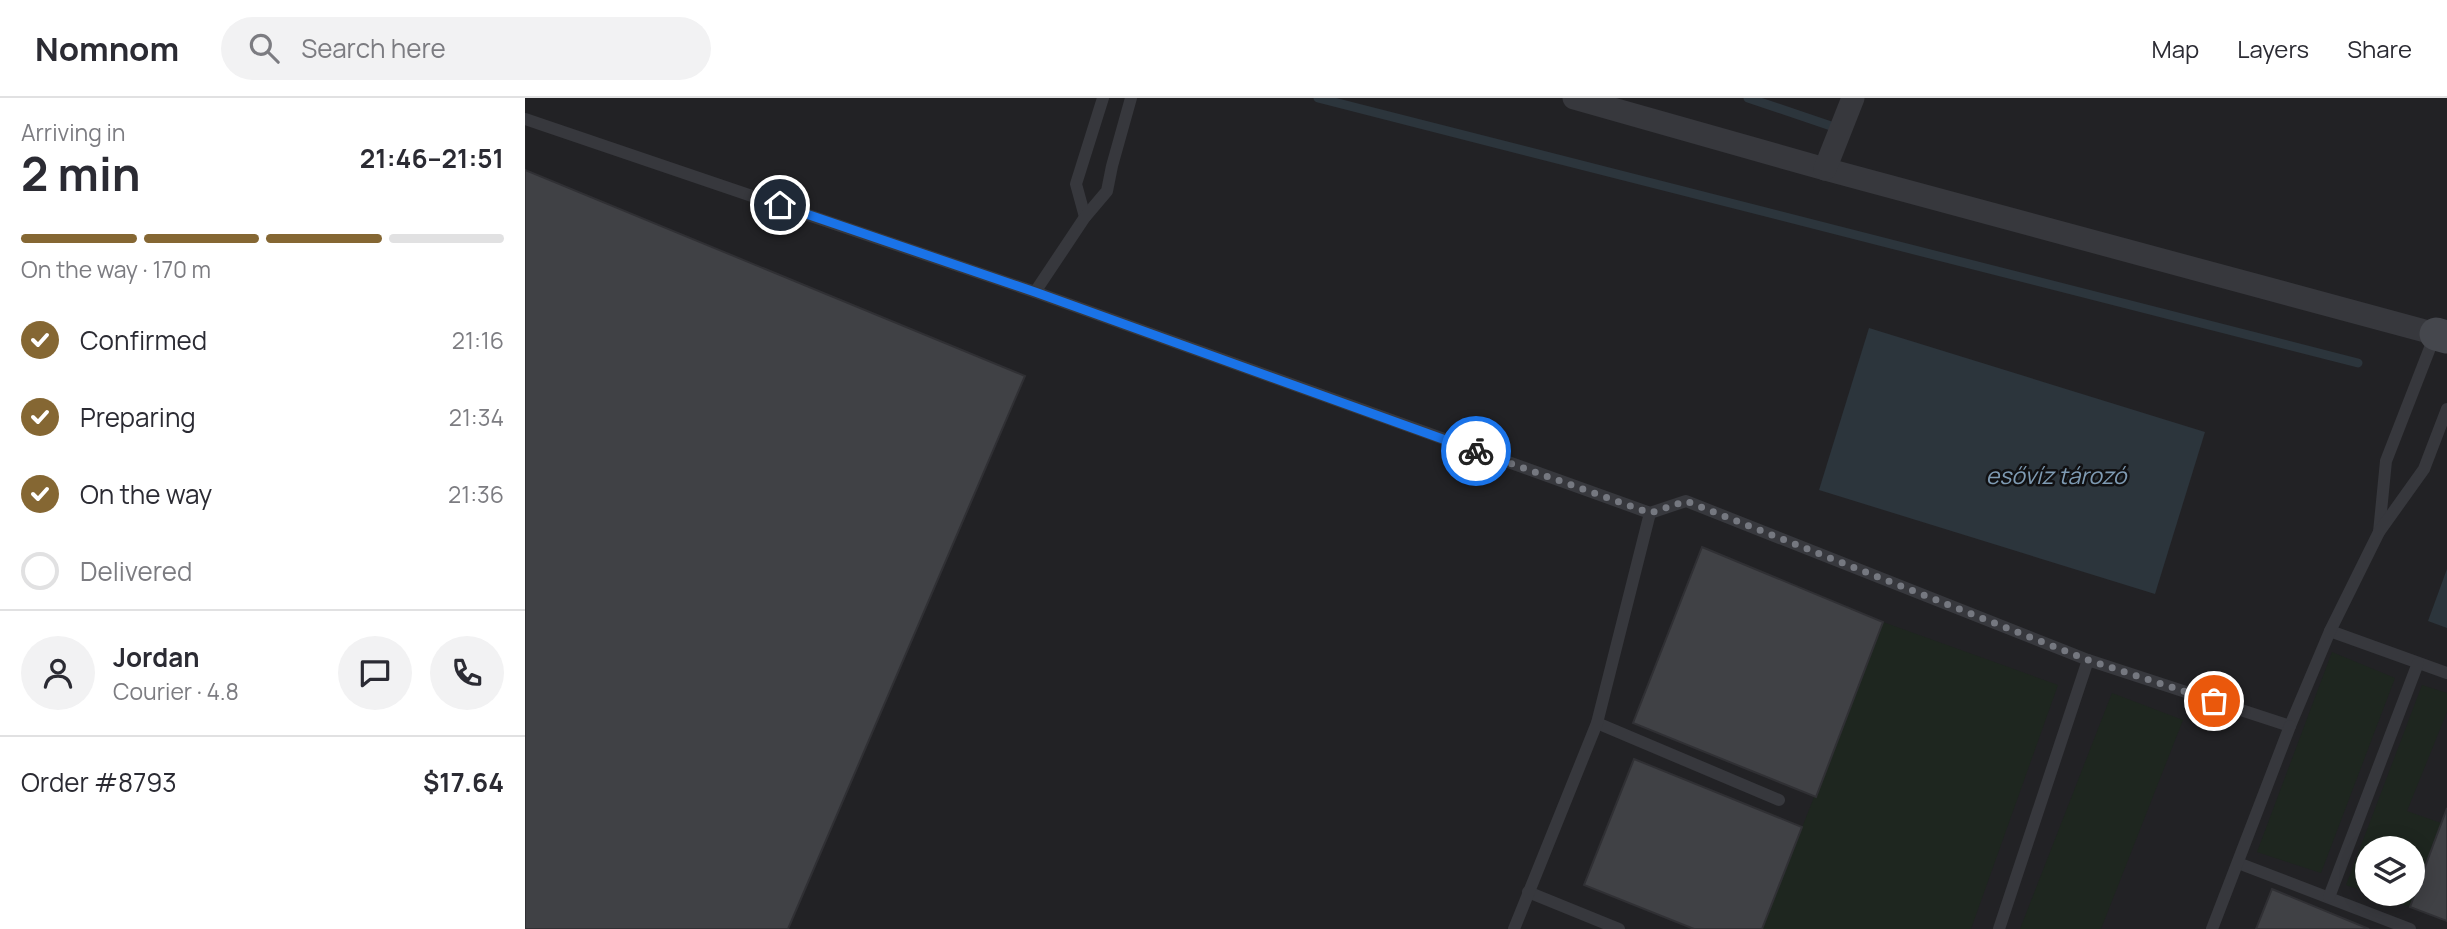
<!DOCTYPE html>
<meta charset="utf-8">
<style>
:root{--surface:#fff;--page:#f2f2f3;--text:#2b2b33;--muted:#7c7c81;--line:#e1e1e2;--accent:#856733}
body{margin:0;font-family:Manrope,sans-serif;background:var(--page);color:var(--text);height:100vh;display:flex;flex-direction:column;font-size:26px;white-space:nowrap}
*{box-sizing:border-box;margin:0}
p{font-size:23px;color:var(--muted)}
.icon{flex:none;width:38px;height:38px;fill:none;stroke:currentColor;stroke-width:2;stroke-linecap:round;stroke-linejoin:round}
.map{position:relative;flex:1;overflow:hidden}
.side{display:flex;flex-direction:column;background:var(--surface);width:525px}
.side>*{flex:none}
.tools{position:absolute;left:1830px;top:738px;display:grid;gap:14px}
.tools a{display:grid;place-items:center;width:70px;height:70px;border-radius:50%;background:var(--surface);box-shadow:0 4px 18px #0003;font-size:35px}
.pin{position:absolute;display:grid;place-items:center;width:60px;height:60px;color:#fff;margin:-30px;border:4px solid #fff;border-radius:50%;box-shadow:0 2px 7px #0007}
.courier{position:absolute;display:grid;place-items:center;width:70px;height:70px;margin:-35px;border:5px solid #1a73e8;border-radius:50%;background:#fff;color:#222;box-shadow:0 2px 9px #0007}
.head em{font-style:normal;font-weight:700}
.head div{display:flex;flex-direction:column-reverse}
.head{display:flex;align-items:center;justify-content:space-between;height:119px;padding:0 21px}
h1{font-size:46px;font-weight:700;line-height:52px}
.bar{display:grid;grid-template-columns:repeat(4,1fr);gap:10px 7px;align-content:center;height:84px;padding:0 21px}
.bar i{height:9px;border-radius:5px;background:var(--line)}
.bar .on{background:var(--accent)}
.bar p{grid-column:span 4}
.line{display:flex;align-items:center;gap:18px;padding:0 21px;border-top:2px solid var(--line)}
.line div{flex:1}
.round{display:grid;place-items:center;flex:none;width:74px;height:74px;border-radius:37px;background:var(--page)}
ol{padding:0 21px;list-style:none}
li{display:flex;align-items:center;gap:21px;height:77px}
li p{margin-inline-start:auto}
li .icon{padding:7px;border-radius:50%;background:var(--accent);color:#fff;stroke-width:4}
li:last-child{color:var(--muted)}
li i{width:38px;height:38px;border:4px solid var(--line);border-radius:50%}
header{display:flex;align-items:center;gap:42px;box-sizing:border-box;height:98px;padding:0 35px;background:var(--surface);border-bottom:2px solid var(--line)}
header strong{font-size:33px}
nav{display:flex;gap:38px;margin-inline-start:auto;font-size:24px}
.search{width:490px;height:63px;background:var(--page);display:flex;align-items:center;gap:18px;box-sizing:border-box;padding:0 24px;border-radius:38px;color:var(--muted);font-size:26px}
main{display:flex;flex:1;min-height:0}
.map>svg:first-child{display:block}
.built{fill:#222225;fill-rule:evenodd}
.green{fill:#1e261f}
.water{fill:#2c353c}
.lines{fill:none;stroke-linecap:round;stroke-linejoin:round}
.stream{stroke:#2c353c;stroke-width:9}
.building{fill:#404145;stroke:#303034;stroke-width:2}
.service{stroke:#37383d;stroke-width:12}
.minor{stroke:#37383d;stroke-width:23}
.secondary{stroke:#45474d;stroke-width:33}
.done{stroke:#757880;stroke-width:7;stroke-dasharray:0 12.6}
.route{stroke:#1a73e8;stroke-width:9}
.labels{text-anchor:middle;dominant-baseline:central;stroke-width:5;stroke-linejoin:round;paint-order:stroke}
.water-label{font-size:23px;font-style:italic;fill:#7f9bb3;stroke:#111113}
</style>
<header>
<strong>Nomnom</strong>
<div class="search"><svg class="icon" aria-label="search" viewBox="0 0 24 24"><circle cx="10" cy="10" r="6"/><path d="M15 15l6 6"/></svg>Search here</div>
<nav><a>Map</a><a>Layers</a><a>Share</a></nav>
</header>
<main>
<section class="side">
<div class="head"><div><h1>2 min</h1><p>Arriving in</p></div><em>21:46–21:51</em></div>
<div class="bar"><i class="on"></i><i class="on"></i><i class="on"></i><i></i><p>On the way · 170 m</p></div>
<ol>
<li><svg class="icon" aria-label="check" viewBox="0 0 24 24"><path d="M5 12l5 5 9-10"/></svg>Confirmed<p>21:16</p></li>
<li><svg class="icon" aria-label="check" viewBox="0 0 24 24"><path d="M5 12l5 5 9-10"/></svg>Preparing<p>21:34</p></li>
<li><svg class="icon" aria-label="check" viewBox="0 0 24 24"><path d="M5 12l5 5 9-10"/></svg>On the way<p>21:36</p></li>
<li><i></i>Delivered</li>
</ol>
<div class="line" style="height:126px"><a class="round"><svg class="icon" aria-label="person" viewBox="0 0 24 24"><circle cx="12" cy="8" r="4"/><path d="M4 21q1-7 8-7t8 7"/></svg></a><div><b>Jordan</b><p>Courier · 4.8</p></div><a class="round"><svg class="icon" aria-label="chat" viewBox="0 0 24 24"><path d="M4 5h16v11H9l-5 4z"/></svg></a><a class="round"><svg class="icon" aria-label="phone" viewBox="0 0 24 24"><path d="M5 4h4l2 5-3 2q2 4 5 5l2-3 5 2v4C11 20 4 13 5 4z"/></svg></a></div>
<div class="line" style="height:91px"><div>Order #8793</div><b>$17.64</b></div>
</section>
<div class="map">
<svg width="1922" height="831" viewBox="0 0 1922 831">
<rect width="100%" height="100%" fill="#161618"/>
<path class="built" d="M0 0H1922V831H0ZM1843 751H1888V796H1843Z"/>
<g class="green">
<polygon points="1358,524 1533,587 1446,831 1237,831"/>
<polygon points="1807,554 1870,580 1796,775 1732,754"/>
<polygon points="1897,587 1922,595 1922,614 1882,713 1916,725 1885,809 1845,796 1888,796 1888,751 1843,751 1843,795 1821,787"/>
<polygon points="1587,595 1658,622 1576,831 1495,831"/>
</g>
<g class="water">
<polygon points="1344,230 1680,334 1630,496 1294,392"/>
<polygon points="1922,471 1922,530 1903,523"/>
</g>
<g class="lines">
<g class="stream">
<polyline points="793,0 1833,265"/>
<polyline points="1223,0 1306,28"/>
</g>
</g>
<g class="building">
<polygon points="0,72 500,278 263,831 0,831"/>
<polygon points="1177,449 1358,524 1291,699 1108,625"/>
<polygon points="1109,661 1277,729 1237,831 1169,831 1059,787"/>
<polygon points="1922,710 1922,823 1885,809"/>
<polygon points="1747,791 1844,831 1731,831"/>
</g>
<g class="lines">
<g class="service">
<polyline points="0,21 510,194 1125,415 1161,403 1563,562"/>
<polyline points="560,119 551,86 578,0"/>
<polyline points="510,194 560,119 582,93 587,68 606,0"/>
<polyline points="1854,434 1861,363 1910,237"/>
<polyline points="1805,533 1922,575"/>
<polyline points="1072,625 1254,702"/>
<polyline points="1713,765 1885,831"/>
<polyline points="1003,794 1094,831"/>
<polyline points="1804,799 1893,565"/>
<polyline points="989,831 1072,625 1125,415"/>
<polyline points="1474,831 1563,562 1765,628 1805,533 1854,434 1899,371 1922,311"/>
<polyline points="1687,831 1765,628"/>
</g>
<g class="minor">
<polyline points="1049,0 1300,71 1911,236"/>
<polyline points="1300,71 1328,0"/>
</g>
<polyline class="secondary" points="1911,236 1922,239"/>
</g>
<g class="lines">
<polyline class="done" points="951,353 1125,415 1161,403 1563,562 1689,603"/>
<polyline class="route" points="255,107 510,194 951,353"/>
</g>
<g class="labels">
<g class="water-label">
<text x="1531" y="377">esővíz tározó</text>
</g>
</g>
</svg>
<div class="tools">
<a><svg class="icon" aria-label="layers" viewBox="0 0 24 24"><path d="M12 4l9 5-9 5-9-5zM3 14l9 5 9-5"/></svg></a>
</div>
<div class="pin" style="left:1689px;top:603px;background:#ea580c"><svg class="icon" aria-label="bag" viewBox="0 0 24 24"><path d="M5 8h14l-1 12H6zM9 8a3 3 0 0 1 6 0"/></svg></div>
<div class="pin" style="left:255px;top:107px;background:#1f2937"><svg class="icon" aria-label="home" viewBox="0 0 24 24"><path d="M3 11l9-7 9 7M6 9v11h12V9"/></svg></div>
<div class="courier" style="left:951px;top:353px"><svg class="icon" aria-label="bike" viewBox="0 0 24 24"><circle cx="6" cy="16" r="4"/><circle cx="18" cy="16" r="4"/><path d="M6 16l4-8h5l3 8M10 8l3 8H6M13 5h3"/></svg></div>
</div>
</main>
